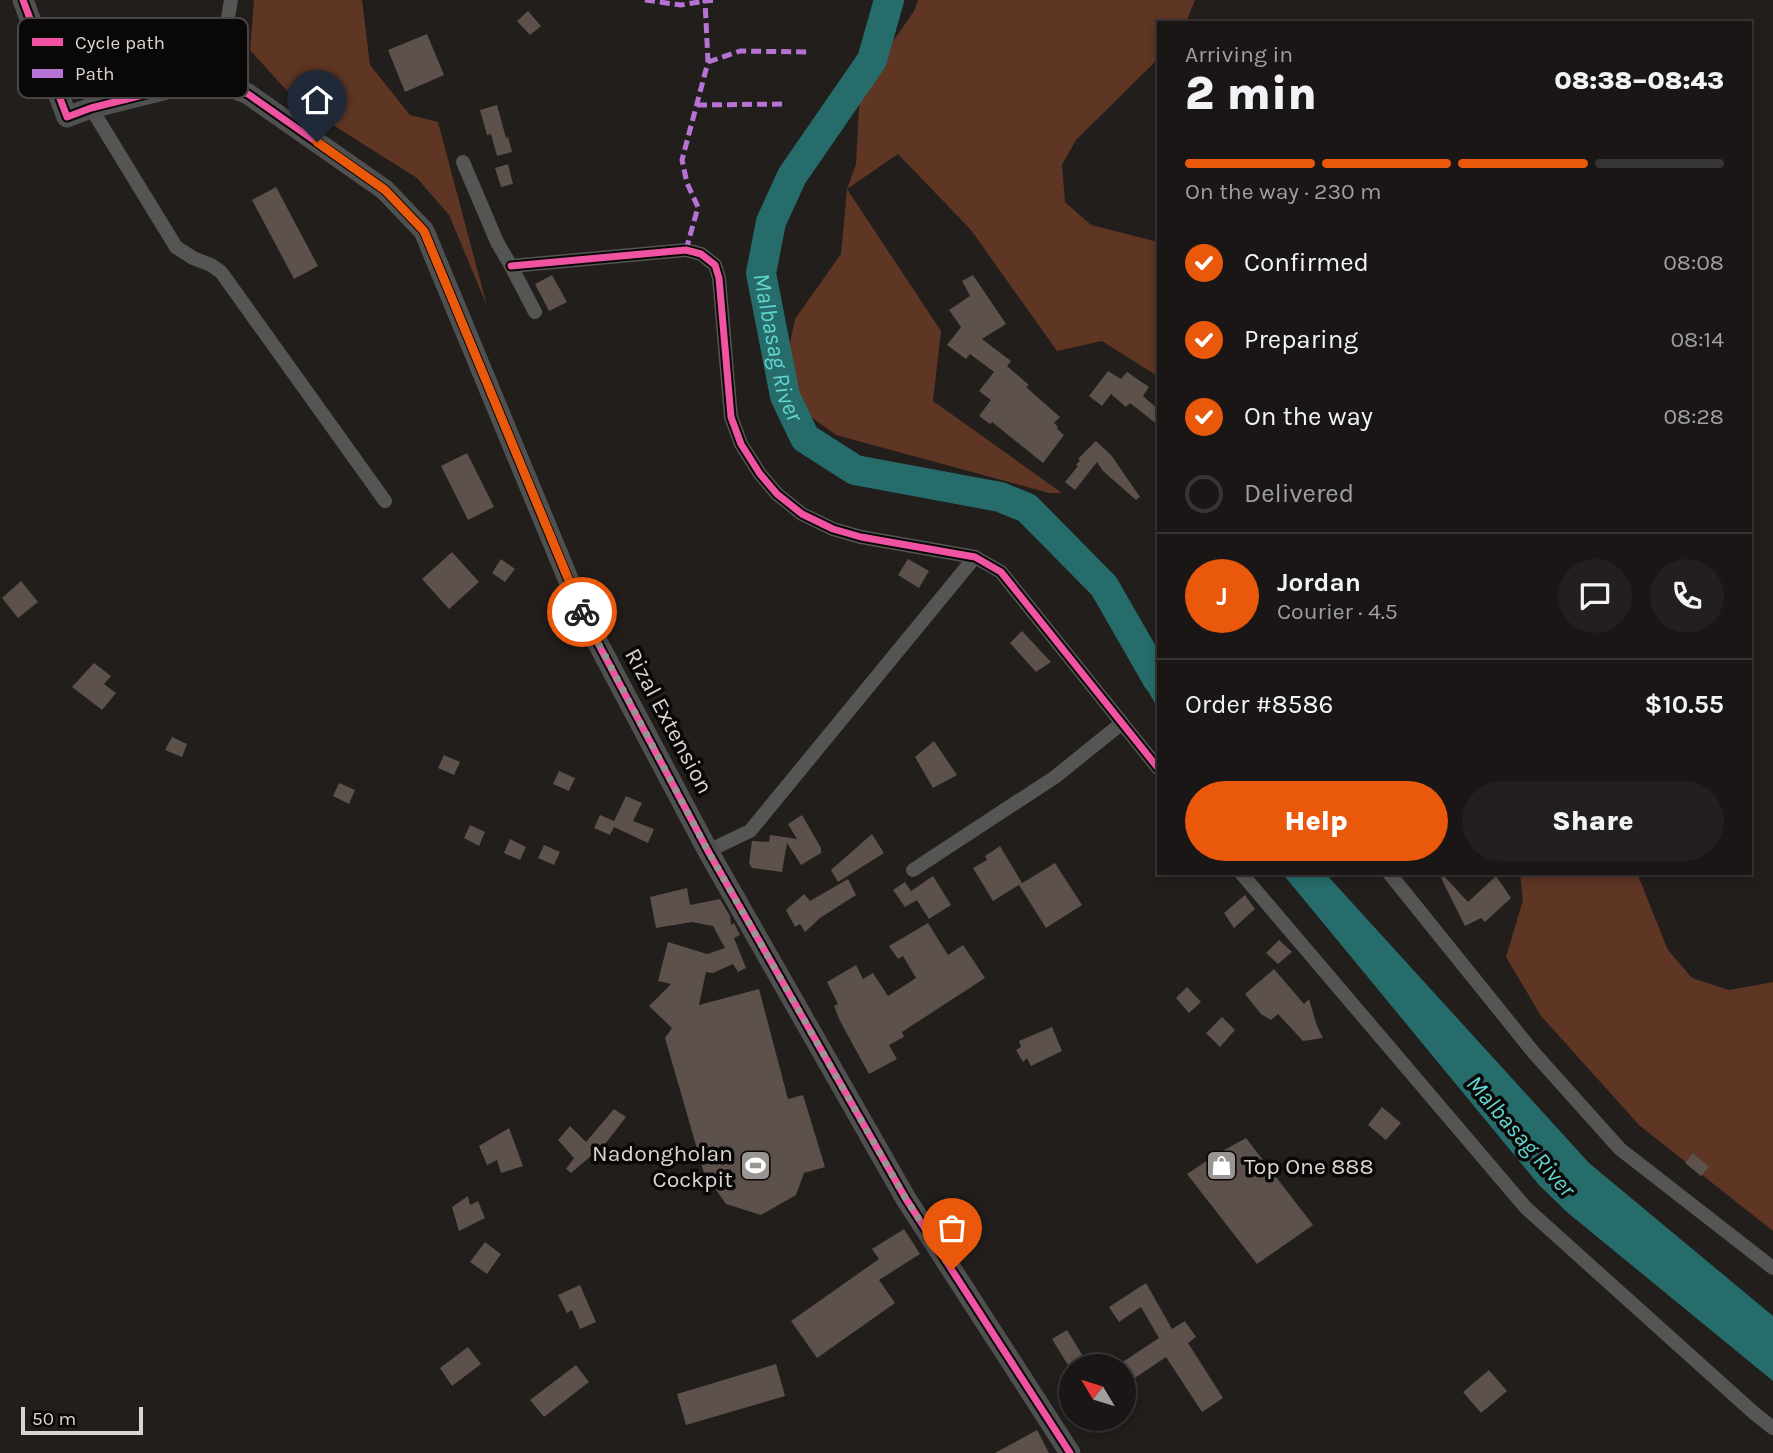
<!DOCTYPE html>
<meta charset="utf-8">
<style>
:root{--surface:#191615;--page:#221f1e;--text:#f1f3f6;--muted:#9f9fa0;--line:#373534;--accent:#ea580c}
body{margin:0;font-family:Karla,sans-serif;background:var(--page);color:var(--text);height:100vh;display:flex;flex-direction:column;font-size:26px;white-space:nowrap}
*{box-sizing:border-box;margin:0}
p{font-size:23px;color:var(--muted)}
.icon{flex:none;width:38px;height:38px;fill:none;stroke:currentColor;stroke-width:2;stroke-linecap:round;stroke-linejoin:round}
.map{position:relative;flex:1;overflow:hidden}
.side{position:absolute;left:1157px;top:21px;width:595px;height:854px;display:flex;flex-direction:column;background:var(--surface);border-radius:0px;box-shadow:0 4px 10px #0003,0 0 0 2px var(--line)}
.side>*{flex:none}
.needle{width:46px;rotate:308deg}
.controls{position:absolute;left:1059px;top:1354px;display:grid;gap:14px}
.controls a{display:grid;place-items:center;width:77px;height:77px;border-radius:50%;background:var(--surface);box-shadow:0 4px 10px #0003,0 0 0 2px var(--line);font-size:35px}
.scale{position:absolute;left:21px;bottom:18px;width:122px;box-sizing:border-box;padding-left:7px;border:4px solid #d9d5d3;border-top:0;font-size:19px;line-height:24px;white-space:nowrap;color:#d9d5d3;-webkit-text-stroke:5px #0a0807;paint-order:stroke}
.pin{position:absolute;display:grid;place-items:center;width:60px;height:60px;color:#fff;margin:-72px -30px;border-radius:50% 50% 50% 0;rotate:-45deg;box-shadow:0 0 7px #0007}
.pin .icon{rotate:45deg}
.courier{position:absolute;display:grid;place-items:center;width:70px;height:70px;margin:-35px;border:5px solid #ea580c;border-radius:50%;background:#fff;color:#222;box-shadow:0 2px 9px #0007}
.headline em{font-style:normal;font-weight:800}
.headline div{display:flex;flex-direction:column-reverse}
.headline{display:flex;align-items:center;justify-content:space-between;height:119px;padding:0 28px}
h1{font-size:46px;font-weight:800;line-height:52px}
.bar{display:grid;grid-template-columns:repeat(4,1fr);gap:10px 7px;align-content:center;height:84px;padding:0 28px}
.bar i{height:9px;border-radius:5px;background:var(--line)}
.bar .active{background:var(--accent)}
.bar p{grid-column:span 4}
.line{display:flex;align-items:center;gap:18px;padding:0 28px;border-top:2px solid var(--line)}
.line div{flex:1}
.round{display:grid;place-items:center;flex:none;width:74px;height:74px;border-radius:37px;background:var(--page)}
ol{padding:0 28px;list-style:none}
li{display:flex;align-items:center;gap:21px;height:77px}
li p{margin-inline-start:auto}
li .icon{padding:7px;border-radius:50%;background:var(--accent);color:#fff;stroke-width:4}
li:last-child{color:var(--muted)}
li i{width:38px;height:38px;border:4px solid var(--line);border-radius:50%}
.cta{display:flex;gap:14px;margin-top:auto;padding:14px 28px}
.cta a{flex:1;height:80px;border-radius:42px;background:var(--accent);color:#fff;font-size:28px;font-weight:800;line-height:80px;text-align:center}
.cta a+a{background:var(--page);color:var(--text)}
.map>svg:first-child{display:block}
.forest{fill:#5f3524}
.water{fill:#266c6a}
.lines{fill:none;stroke-linecap:round;stroke-linejoin:round}
.river{stroke:#266c6a;stroke-width:30}
.building{fill:#5c514b}
.street{stroke:#555554;stroke-width:14}
.secondary{stroke:#4f5050;stroke-width:21}
.quiet{stroke:#b673d3;stroke-width:5;stroke-dasharray:10 5;stroke-linecap:butt}
.cycleway-casing{stroke:#0a0807;stroke-width:11}
.cycleway{stroke:#f153a3;stroke-width:7}
.done{stroke:#999593;stroke-width:7;stroke-dasharray:0 12.6}
.route{stroke:#ea580c;stroke-width:9}
.labels{text-anchor:middle;dominant-baseline:central;stroke-width:7;stroke-linejoin:round;paint-order:stroke}
.street-label{font-size:23px;fill:#d9d5d3;stroke:#0a0807}
.poi-label{font-size:23px;fill:#d9d5d3;stroke:#0a0807;text-anchor:end}
.water-label{font-size:24px;font-style:italic;fill:#62d5d1;stroke:#0a0807}
.key{fill:#0a0807;stroke:#484644;stroke-width:2}
.key-label{font-size:19px;fill:#d9d5d3}
</style>
<div class="map">
<svg width="1773" height="1453" viewBox="0 0 1773 1453">
<rect width="100%" height="100%" fill="#211e1c"/>
<g class="forest">
<polygon points="254,0 362,0 370,65 410,115 438,122 487,306 449,215 417,178 298,103 250,50"/>
<polygon points="918,0 1195,0 1186,23 1158,23 1158,59 1076,140 1062,165 1065,202 1091,225 1158,242 1158,375 1154,374 1102,341 1057,351 971,230 898,154 847,189 941,331 933,401 1062,493 1049,493 836,435 807,414 799,398 791,376 788,356 791,338 795,319 841,254 847,189 856,164 860,89 914,11"/>
<polygon points="1520,873 1637,873 1668,950 1692,978 1729,990 1773,982 1773,1231 1639,1125 1541,1016 1506,957 1523,900"/>
</g>
<g class="water">
<polygon points="1104,586 1158,671 1158,709 1119,638"/>
<polygon points="1282,873 1325,873 1589,1163 1773,1316 1773,1381 1568,1213 1539,1185"/>
</g>
<g class="lines">
<path class="river" id="s1" d="M889 0 872 60 792 176 771 222 761 273 785 396 805 438 855 470 1000 497 1027 508 1104 586 1158 680"/>
</g>
<g class="building">
<polygon points="528,11 541,26 530,35 517,21"/>
<polygon points="427,34 444,75 405,92 388,50"/>
<polygon points="497,105 506,138 508,137 512,152 497,156 491,134 487,135 480,110"/>
<polygon points="508,164 513,184 501,187 495,168"/>
<polygon points="276,187 318,266 294,279 252,200"/>
<polygon points="552,275 567,302 549,311 535,284"/>
<polygon points="973,275 1006,324 982,339 1011,361 1007,366 1029,385 1026,387 1060,417 1054,423 1058,427 1057,429 1064,435 1043,463 992,422 990,424 979,416 991,400 979,391 994,372 970,354 966,359 947,345 961,327 949,310 970,296 962,281"/>
<polygon points="1108,371 1121,379 1127,372 1149,387 1143,396 1158,409 1158,425 1130,403 1126,407 1111,394 1102,406 1089,396"/>
<polygon points="1096,441 1111,455 1140,497 1136,500 1103,471 1097,462 1075,490 1065,482 1078,466 1076,465 1080,460 1078,459"/>
<polygon points="467,453 494,507 468,520 441,466"/>
<polygon points="452,552 479,582 449,609 422,579"/>
<polygon points="501,559 515,569 505,582 492,573"/>
<polygon points="908,559 929,571 919,588 898,575"/>
<polygon points="21,581 38,602 18,618 2,598"/>
<polygon points="1022,631 1051,662 1036,672 1010,643"/>
<polygon points="94,663 111,676 104,684 116,693 102,710 72,687"/>
<polygon points="172,737 187,744 182,757 165,750"/>
<polygon points="934,741 957,775 933,788 915,757"/>
<polygon points="444,755 460,762 454,775 438,768"/>
<polygon points="559,771 575,778 569,791 553,784"/>
<polygon points="339,783 355,790 349,804 333,796"/>
<polygon points="626,796 642,803 633,821 654,829 648,843 614,827 610,835 594,828 600,815 614,821"/>
<polygon points="802,815 821,848 821,853 801,865 787,843 782,872 752,868 749,863 752,841 769,842 770,835 797,839 788,824"/>
<polygon points="470,825 485,832 479,846 464,838"/>
<polygon points="872,834 884,853 838,882 831,870"/>
<polygon points="510,839 526,847 520,860 504,853"/>
<polygon points="544,845 560,852 554,865 538,858"/>
<polygon points="1000,846 1022,883 993,901 973,868 987,860 985,856"/>
<polygon points="1055,863 1082,905 1046,928 1019,885"/>
<polygon points="933,876 951,905 929,919 911,891"/>
<polygon points="1444,876 1468,902 1496,876 1511,898 1485,922 1481,918 1465,926 1441,878"/>
<polygon points="848,879 856,895 820,918 805,932 800,924 795,927 786,910 804,894 810,901"/>
<polygon points="905,882 917,900 905,907 893,890"/>
<polygon points="687,888 690,905 720,899 730,916 731,925 734,923 740,935 734,938 746,968 738,972 733,964 713,973 706,972 699,1005 759,989 788,1099 803,1095 825,1167 804,1173 796,1195 761,1215 726,1204 704,1173 665,1038 672,1028 649,1006 671,984 658,981 668,942 707,954 725,948 713,926 692,922 656,928 650,897"/>
<polygon points="1245,895 1255,909 1234,928 1224,913"/>
<polygon points="928,923 948,955 963,945 985,978 902,1032 904,1037 889,1045 897,1059 869,1074 840,1021 834,1006 838,1004 827,982 856,965 863,979 873,973 888,996 916,978 903,956 898,959 889,946"/>
<polygon points="1279,940 1292,952 1278,964 1266,953"/>
<polygon points="1274,969 1304,1004 1309,999 1317,1026 1323,1038 1303,1041 1278,1014 1271,1020 1261,1014 1245,994"/>
<polygon points="1187,987 1201,1002 1189,1013 1176,998"/>
<polygon points="1222,1017 1235,1030 1220,1047 1206,1033"/>
<polygon points="1052,1027 1062,1051 1031,1066 1027,1058 1023,1062 1016,1050 1021,1047 1019,1041"/>
<polygon points="1382,1107 1401,1123 1386,1140 1368,1125"/>
<polygon points="614,1109 626,1117 595,1157 592,1155 571,1173 566,1169 574,1158 558,1140 570,1126 586,1142"/>
<polygon points="509,1128 523,1166 501,1173 497,1160 487,1165 479,1146"/>
<polygon points="1246,1138 1313,1225 1257,1264 1187,1174 1217,1154"/>
<polygon points="1693,1153 1709,1167 1701,1176 1685,1163"/>
<polygon points="468,1196 470,1205 478,1201 485,1218 459,1231 452,1207"/>
<polygon points="904,1229 920,1254 879,1280 895,1303 817,1358 791,1321 879,1259 872,1249"/>
<polygon points="485,1242 501,1254 487,1274 470,1262"/>
<polygon points="1146,1283 1172,1329 1185,1321 1196,1337 1188,1343 1223,1398 1202,1412 1166,1357 1129,1382 1124,1374 1124,1367 1119,1367 1118,1365 1159,1338 1141,1307 1119,1322 1109,1307"/>
<polygon points="580,1285 596,1322 580,1329 572,1310 567,1313 558,1295"/>
<polygon points="1067,1330 1086,1361 1077,1367 1071,1367 1071,1370 1052,1339"/>
<polygon points="468,1347 481,1364 452,1386 440,1368"/>
<polygon points="776,1364 785,1396 686,1425 677,1394"/>
<polygon points="576,1365 589,1382 544,1417 530,1400"/>
<polygon points="1489,1370 1507,1391 1481,1413 1463,1392"/>
<polygon points="1037,1430 1049,1453 995,1453"/>
</g>
<g class="lines">
<g class="street">
<polyline points="222,83 221,57 231,0"/>
<polyline points="91,108 176,247 193,258 211,265 221,272 385,501"/>
<polyline points="463,162 497,242 511,266 535,312"/>
<polyline points="511,266 686,250 701,254 715,265 719,278 731,417 741,444 760,474 777,494 802,514 833,529 861,537 975,557 1001,572 1158,768"/>
<polyline points="708,851 750,831 975,557"/>
<polyline points="913,870 1055,777 1122,723"/>
<polyline points="1241,873 1526,1208 1754,1413 1773,1428"/>
<polyline points="1389,873 1534,1053 1620,1149 1773,1268"/>
</g>
<polyline class="secondary" points="23,0 67,117 91,108 195,82 222,83 248,94 385,190 424,231 583,615 708,851 906,1199 1070,1453"/>
<g class="quiet">
<polyline points="645,0 681,5 705,1"/>
<polyline points="708,62 740,51 808,52"/>
<polyline points="697,105 784,104"/>
<polyline points="686,250 698,207 687,183 682,160 708,62 705,1 716,0"/>
</g>
<defs>
<g id="cycleway">
<polyline points="23,0 67,117 91,108 195,82 222,83 248,94 385,190 424,231 583,615 708,851 906,1199 1070,1453"/>
<polyline points="511,266 686,250 701,254 715,265 719,278 731,417 741,444 760,474 777,494 802,514 833,529 861,537 975,557 1001,572 1158,768"/>
</g>
</defs>
<use href="#cycleway" class="cycleway-casing"/>
<use href="#cycleway" class="cycleway"/>
</g>
<g class="lines">
<polyline class="done" points="582,612 708,851 906,1199 952,1270"/>
<polyline class="route" points="317,142 385,190 424,231 582,612"/>
</g>
<defs>
<symbol id="stadium-square" viewBox="-11 -11 22 22"><rect x="-9" y="-9" width="18" height="18" rx="4" fill="#999593" stroke="#0a0807"/><path d="M0-5a6.5 5 0 1 0 0 10a6.5 5 0 1 0 0-10ZM-3.5-1.8h7v3.6h-7Z" fill="#fff"/></symbol>
<symbol id="shop-square" viewBox="-11 -11 22 22"><rect x="-9" y="-9" width="18" height="18" rx="4" fill="#999593" stroke="#0a0807"/><path d="M-5-2.5h2.3a2.7 3.5 0 0 1 5.4 0H5L5.5 6h-11ZM-1.5-2.5h3a1.5 2.3 0 0 0-3 0Z" fill="#fff"/></symbol>
</defs>
<g fill-rule="evenodd">
<use href="#stadium-square" x="738" y="1148" width="35" height="35"/>
<use href="#shop-square" x="1204" y="1148" width="35" height="35"/>
</g>
<g class="labels">
<g class="street-label">
<text transform="translate(669 721) rotate(62)">Rizal Extension</text>
</g>
<g class="poi-label">
<text x="733" y="1153">Nadongholan<tspan x="733" dy="26">Cockpit</tspan></text>
<text x="1244" y="1166" text-anchor="start">Top One 888</text>
</g>
<g class="water-label">
<text stroke="none"><textPath href="#s1" startOffset="382">Malbasag River</textPath></text>
<text transform="translate(1521 1136) rotate(49)">Malbasag River</text>
</g>
</g>
<rect x="18" y="18" width="230" height="80" rx="10" class="key"/>
<rect x="32" y="38" width="31" height="8" fill="#f153a3"/>
<rect x="32" y="69" width="31" height="9" fill="#b673d3"/>
<g class="key-label">
<text x="75" y="49">Cycle path</text>
<text x="75" y="80">Path</text>
</g>
</svg>
<div class="controls">
<a><svg class="needle" viewBox="-14 -14 28 28"><path d="M0-13l5 13h-10z" fill="#e53935"/><path d="M0 13l5-13h-10z" fill="#9f9fa0"/></svg></a>
</div>
<div class="scale">50 m</div>
<div class="pin" style="left:952px;top:1270px;background:#ea580c"><svg class="icon" aria-label="bag" viewBox="0 0 24 24"><path d="M5 8h14l-1 12H6zM9 8a3 3 0 0 1 6 0"/></svg></div>
<div class="pin" style="left:317px;top:142px;background:#1f2937"><svg class="icon" aria-label="home" viewBox="0 0 24 24"><path d="M3 11l9-7 9 7M6 9v11h12V9"/></svg></div>
<div class="courier" style="left:582px;top:612px"><svg class="icon" aria-label="bike" viewBox="0 0 24 24"><circle cx="6" cy="16" r="4"/><circle cx="18" cy="16" r="4"/><path d="M6 16l4-8h5l3 8M10 8l3 8H6M13 5h3"/></svg></div>
<section class="side">
<div class="headline"><div><h1>2 min</h1><p>Arriving in</p></div><em>08:38–08:43</em></div>
<div class="bar"><i class="active"></i><i class="active"></i><i class="active"></i><i></i><p>On the way · 230 m</p></div>
<ol>
<li><svg class="icon" aria-label="check" viewBox="0 0 24 24"><path d="M5 12l5 5 9-10"/></svg>Confirmed<p>08:08</p></li>
<li><svg class="icon" aria-label="check" viewBox="0 0 24 24"><path d="M5 12l5 5 9-10"/></svg>Preparing<p>08:14</p></li>
<li><svg class="icon" aria-label="check" viewBox="0 0 24 24"><path d="M5 12l5 5 9-10"/></svg>On the way<p>08:28</p></li>
<li><i></i>Delivered</li>
</ol>
<div class="line" style="height:126px"><b class="round" style="background:var(--accent);color:#fff">J</b><div><b>Jordan</b><p>Courier · 4.5</p></div><a class="round"><svg class="icon" aria-label="chat" viewBox="0 0 24 24"><path d="M4 5h16v11H9l-5 4z"/></svg></a><a class="round"><svg class="icon" aria-label="phone" viewBox="0 0 24 24"><path d="M5 4h4l2 5-3 2q2 4 5 5l2-3 5 2v4C11 20 4 13 5 4z"/></svg></a></div>
<div class="line" style="height:91px"><div>Order #8586</div><b>$10.55</b></div>
<div class="cta"><a>Help</a><a>Share</a></div>
</section>
</div>
